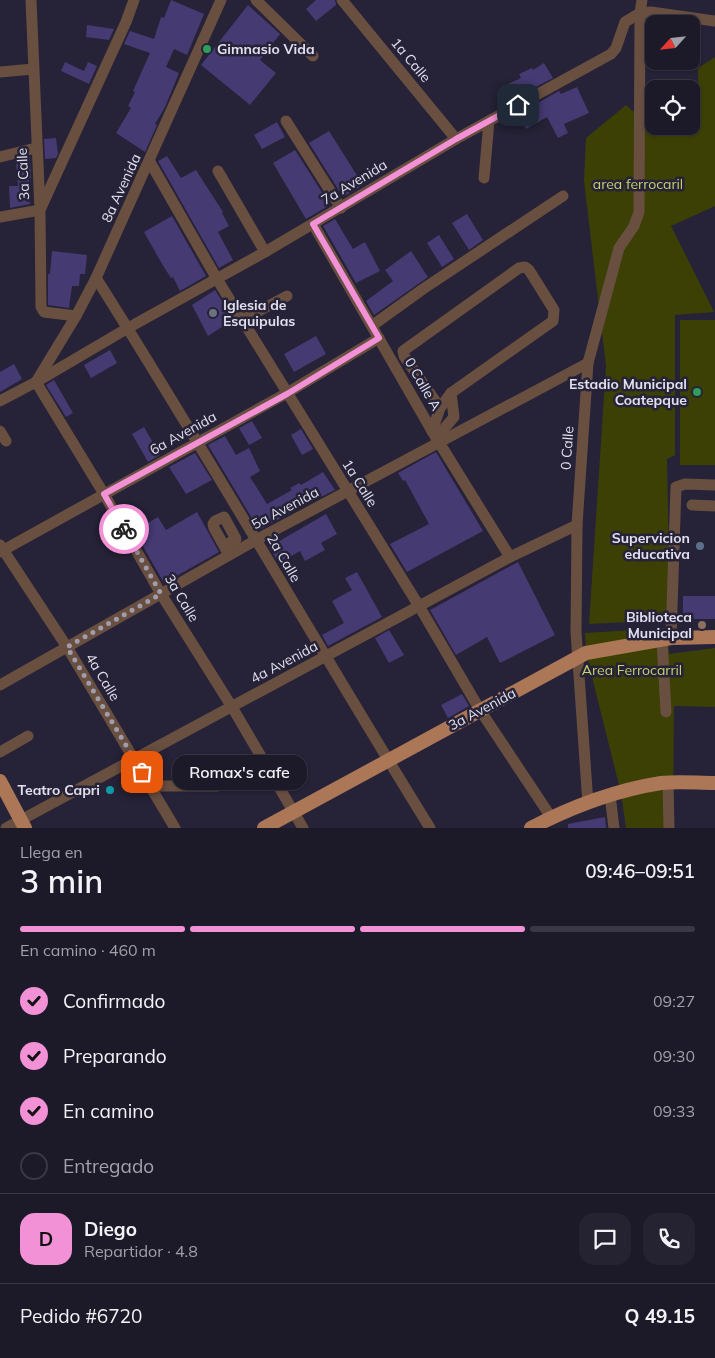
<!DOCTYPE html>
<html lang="es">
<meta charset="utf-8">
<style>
:root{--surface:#1c1a29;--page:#252331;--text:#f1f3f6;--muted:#a0a1a8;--line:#3a3846;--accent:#f391d6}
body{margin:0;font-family:Mulish,sans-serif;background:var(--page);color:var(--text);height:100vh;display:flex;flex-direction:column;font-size:19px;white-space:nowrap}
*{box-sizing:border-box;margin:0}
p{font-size:16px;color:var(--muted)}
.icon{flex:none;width:28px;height:28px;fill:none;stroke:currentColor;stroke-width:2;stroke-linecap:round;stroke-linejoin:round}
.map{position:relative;height:828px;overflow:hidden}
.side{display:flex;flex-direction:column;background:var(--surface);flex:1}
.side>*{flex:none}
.needle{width:32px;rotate:243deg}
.controls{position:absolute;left:645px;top:15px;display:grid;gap:10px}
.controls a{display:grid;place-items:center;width:55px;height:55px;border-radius:10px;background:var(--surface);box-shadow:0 1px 4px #0004,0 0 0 1px var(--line);font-size:25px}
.pin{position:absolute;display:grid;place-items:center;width:42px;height:42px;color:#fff;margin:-21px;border-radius:10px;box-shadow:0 2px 8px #0006}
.courier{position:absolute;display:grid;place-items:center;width:50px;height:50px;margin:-25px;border:4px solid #f391d6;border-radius:50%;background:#fff;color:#222;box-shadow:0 1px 6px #0007}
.bubble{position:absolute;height:35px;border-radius:15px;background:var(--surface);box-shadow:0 1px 4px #0004,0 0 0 1px var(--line);font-size:16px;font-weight:600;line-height:35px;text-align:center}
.head em{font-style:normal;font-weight:600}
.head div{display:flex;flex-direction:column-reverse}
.head{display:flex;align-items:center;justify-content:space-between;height:85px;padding:0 20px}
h1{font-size:32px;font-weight:600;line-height:38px}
.bar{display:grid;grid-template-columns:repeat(4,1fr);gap:8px 5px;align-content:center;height:60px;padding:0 20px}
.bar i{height:6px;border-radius:4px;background:var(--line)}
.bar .selected{background:var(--accent)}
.bar p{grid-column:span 4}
.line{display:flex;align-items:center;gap:12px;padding:0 20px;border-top:1px solid var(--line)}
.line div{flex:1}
.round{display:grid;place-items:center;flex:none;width:52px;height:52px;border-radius:15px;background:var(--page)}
ol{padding:0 20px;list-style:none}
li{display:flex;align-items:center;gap:15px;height:55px}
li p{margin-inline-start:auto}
li .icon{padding:5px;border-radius:50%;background:var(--accent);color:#111;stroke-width:4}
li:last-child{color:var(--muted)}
li i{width:28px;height:28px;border:2px solid var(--line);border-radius:50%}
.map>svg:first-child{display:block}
.green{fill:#3c4005}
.building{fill:#463a73}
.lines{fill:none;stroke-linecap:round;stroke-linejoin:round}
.minor{stroke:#694f40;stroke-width:11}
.major{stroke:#ac7756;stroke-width:14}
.done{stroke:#9f9dad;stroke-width:5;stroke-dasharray:0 9}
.route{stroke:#f391d6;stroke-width:6}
.leisure-dot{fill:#2e9e5b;stroke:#262237;stroke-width:2}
.worship-dot{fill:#6b7280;stroke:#262237;stroke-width:2}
.service-dot{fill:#5c6f8a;stroke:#262237;stroke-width:2}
.education-dot{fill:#8d6e63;stroke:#262237;stroke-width:2}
.culture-dot{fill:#0f9aa8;stroke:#262237;stroke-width:2}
.labels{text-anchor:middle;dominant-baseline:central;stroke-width:5;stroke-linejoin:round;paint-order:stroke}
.poi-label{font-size:14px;font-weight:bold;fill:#e0dfed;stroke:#262237;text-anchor:end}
.street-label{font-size:14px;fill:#e0dfed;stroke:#262237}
.park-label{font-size:14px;fill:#c7d16d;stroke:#262237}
</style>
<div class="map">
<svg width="715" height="828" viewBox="0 0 715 828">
<rect width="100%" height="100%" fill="#262237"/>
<g class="green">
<polygon points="715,57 715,206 671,226 714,312 675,315 675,455 667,459 670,620 589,624 606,366 584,181 586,138 626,105 660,135 683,134 688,126 691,126 691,122 699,110 698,68"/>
<rect x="680" y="320" width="35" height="145"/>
<polygon points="667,628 669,654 715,648 715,707 674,706 673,828 626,828 621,793 586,653 585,633"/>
</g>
<g class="building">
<polygon points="171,0 204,14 187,55 174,49 166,67 179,73 165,107 155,124 157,125 145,152 116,133 131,108 128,106 135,92 133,91 150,53 124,44 130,31 154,39 161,17 164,18"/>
<polygon points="316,0 335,0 336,5 316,21 306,9"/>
<polygon points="248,5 280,34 260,60 276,73 250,105 201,65"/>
<polygon points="87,25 114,29 109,40 86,37"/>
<polygon points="65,62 84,71 88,62 97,66 89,84 61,71"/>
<polygon points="544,63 553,78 513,99 506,85 521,78 519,74 532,68 533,70"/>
<polygon points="577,87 589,113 564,124 568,133 558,138 547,117 526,129 518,114 559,91 561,94"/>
<polygon points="277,122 285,137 262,149 254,135"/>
<polygon points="329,131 363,185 343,197 309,143"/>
<polygon points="56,138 58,154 56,158 45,159 44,139"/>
<polygon points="295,150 330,205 306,219 273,163"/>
<polygon points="167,156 181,178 196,170 223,212 222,213 229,226 218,232 233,260 219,268 158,161"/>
<polygon points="30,157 31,178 29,178 30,204 10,208 9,186 18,186 16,161"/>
<polygon points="467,214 483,240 469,250 452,223"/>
<polygon points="172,216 206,276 180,291 173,277 171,278 162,264 144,232"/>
<polygon points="335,219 353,249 365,242 380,271 356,283 323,226"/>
<polygon points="439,235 454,259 442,267 427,243"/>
<polygon points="52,251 87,255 85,274 80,274 79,286 72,286 69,308 48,305 48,274 50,274"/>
<polygon points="411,251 428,277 374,315 366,301 393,281 385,270"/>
<polygon points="215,290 229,312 231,321 208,336 192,305"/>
<polygon points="316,336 326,354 294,372 284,354"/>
<polygon points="110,350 117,363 91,378 84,365"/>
<polygon points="14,364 22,379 0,392 0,372"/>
<polygon points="54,380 73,413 66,417 46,385"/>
<polygon points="252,421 262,438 249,445 239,428"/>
<polygon points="144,427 160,455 148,462 132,434"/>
<polygon points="301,429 313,449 302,455 291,435"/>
<polygon points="225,436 236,455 249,448 260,471 250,477 267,504 292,490 290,488 299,483 301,485 323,472 335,490 319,498 317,493 297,505 299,508 259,530 208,445"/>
<polygon points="436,452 483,531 407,572 390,544 429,524 405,480 403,481 398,473"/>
<polygon points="195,453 212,480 186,494 169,467"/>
<polygon points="197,512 219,552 164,583 134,531 158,517 166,530"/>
<polygon points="326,514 337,534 321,543 325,550 305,561 300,551 279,563 269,547"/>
<polygon points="518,562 555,635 500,663 487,637 456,655 430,610"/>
<polygon points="357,572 382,617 328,646 322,635 344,623 332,601 352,590 345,578"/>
<rect x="683" y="596" width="32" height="23"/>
<polygon points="389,630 404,655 389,663 375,638"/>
<polygon points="462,694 469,706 448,718 441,705"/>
<polygon points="605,817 606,828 568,828 568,824"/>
</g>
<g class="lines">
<g class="minor">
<polyline points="31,0 40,210 41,307 44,312 76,316"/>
<polyline points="221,0 96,278 76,316 36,382 104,494 161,594 232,707 303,828"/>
<polyline points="256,0 313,56"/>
<polyline points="342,0 456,139"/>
<polyline points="0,72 33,69"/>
<polyline points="286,121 341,208"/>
<polyline points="0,157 36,148"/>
<polyline points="150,162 217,279 419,606 480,710 551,817"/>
<polyline points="218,171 265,252"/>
<polyline points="484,178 489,121"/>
<polyline points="0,217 40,210 126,22 134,0"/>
<polyline points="313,224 432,431 510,557"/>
<path d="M96 278C211 459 317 646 430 828"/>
<polyline points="242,320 287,296"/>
<polyline points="373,325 423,289 563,196"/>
<polyline points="0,401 36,382 128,328 265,252 456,139 611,54 616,48 625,22 640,13 651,12 715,21"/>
<polyline points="0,431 6,441"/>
<polyline points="432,431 440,408 451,393 553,321 554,310 529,270 525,267 519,268 403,351 404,356 440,408"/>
<polyline points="436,438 454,417 451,393"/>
<polyline points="692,505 715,506"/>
<polyline points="0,545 67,647 175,828"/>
<polyline points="224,546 236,539 224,517 215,521 213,524 214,528 229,555"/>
<polyline points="0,552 287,393 379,338"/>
<polyline points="671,638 676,487 685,484 715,485"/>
<polyline points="662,640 666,712"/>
<polyline points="0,685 256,540 588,363"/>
<polyline points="0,752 28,736"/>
<polyline points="668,783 669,828"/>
<polyline points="150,786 217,786"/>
<polyline points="610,795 614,828"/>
<polyline points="588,804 576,632 577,525 588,363 619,248 634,226 639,212 640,13 642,0"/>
<polyline points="6,828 510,557 577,525"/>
</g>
<g class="major">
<polyline points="0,781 25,828"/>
<polyline points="264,828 586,653 671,638 715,637"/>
<path d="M531 828C571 807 617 790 661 783 678 781 698 783 715 783"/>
</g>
</g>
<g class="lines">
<polyline class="done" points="124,529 161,594 67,647 142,772"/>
<polyline class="route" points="124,529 104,494 287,394 379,338 313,224 456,139 518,105"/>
</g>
<g class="leisure-dot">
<circle cx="207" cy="49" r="5"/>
<circle cx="697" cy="392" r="5"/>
</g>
<circle class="worship-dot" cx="213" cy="313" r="5"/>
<circle class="service-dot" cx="700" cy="546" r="5"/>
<circle class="education-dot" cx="702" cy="625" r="5"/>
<circle class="culture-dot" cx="110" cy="790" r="5"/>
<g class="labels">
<g class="poi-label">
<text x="217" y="49" text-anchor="start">Gimnasio Vida</text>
<text x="223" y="305" text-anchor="start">Iglesia de<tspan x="223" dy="16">Esquipulas</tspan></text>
<text x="687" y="384">Estadio Municipal<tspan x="687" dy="16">Coatepque</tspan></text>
<text x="690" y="538">Supervicion<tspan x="690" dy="16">educativa</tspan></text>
<text x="692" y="617">Biblioteca<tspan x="692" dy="16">Municipal</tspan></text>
<text x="100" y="790">Teatro Capri</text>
</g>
<g class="street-label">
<text transform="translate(411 60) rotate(50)">1a Calle</text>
<text transform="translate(23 174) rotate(-93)">3a Calle</text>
<text transform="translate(354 182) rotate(-31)">7a Avenida</text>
<text transform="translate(121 188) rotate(-65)">8a Avenida</text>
<text transform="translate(423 384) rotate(60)">0 Calle A</text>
<text transform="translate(183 433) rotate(-29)">6a Avenida</text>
<text transform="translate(567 448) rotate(-86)">0 Calle</text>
<text transform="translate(360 483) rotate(58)">1a Calle</text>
<text transform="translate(285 508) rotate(-28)">5a Avenida</text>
<text transform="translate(284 558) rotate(60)">2a Calle</text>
<text transform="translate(182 598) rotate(59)">3a Calle</text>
<text transform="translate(284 662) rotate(-28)">4a Avenida</text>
<text transform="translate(103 677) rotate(59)">4a Calle</text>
<text transform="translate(482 709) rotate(-28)">3a Avenida</text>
</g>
<g class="park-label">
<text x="638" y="184">area ferrocaril</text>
<text x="632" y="670">Area Ferrocarril</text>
</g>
</g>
</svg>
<div class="controls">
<a><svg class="needle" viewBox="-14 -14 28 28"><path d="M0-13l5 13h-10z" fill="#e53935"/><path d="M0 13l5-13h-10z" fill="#a0a1a8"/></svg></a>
<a><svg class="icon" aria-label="locate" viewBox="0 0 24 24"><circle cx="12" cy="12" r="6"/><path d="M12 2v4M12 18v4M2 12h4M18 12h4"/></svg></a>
</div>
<div class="pin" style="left:142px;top:772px;background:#ea580c"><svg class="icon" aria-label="bag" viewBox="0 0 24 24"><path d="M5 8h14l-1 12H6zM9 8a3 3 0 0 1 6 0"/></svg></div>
<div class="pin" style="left:518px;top:105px;background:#1f2937"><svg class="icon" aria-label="home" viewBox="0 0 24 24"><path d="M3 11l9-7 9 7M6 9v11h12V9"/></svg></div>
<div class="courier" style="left:124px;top:529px"><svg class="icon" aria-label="bike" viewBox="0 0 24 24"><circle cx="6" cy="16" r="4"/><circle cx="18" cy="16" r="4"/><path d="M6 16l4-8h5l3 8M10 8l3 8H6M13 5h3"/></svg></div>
<div class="bubble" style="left:172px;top:755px;width:135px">Romax's cafe</div>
</div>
<section class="side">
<div class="head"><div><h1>3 min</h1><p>Llega en</p></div><em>09:46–09:51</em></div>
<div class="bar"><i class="selected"></i><i class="selected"></i><i class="selected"></i><i></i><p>En camino · 460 m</p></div>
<ol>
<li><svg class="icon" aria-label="check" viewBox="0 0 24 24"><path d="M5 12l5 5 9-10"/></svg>Confirmado<p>09:27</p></li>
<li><svg class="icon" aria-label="check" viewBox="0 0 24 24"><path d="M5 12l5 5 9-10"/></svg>Preparando<p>09:30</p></li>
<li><svg class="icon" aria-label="check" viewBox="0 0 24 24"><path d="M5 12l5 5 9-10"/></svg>En camino<p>09:33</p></li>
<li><i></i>Entregado</li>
</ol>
<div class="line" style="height:90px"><b class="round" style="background:var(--accent);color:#111">D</b><div><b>Diego</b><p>Repartidor · 4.8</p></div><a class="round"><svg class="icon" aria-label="chat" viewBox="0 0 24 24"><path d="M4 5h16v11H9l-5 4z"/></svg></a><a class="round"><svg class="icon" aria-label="phone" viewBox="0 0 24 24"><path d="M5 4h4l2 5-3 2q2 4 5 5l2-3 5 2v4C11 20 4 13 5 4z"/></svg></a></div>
<div class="line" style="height:65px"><div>Pedido #6720</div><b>Q 49.15</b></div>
</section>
